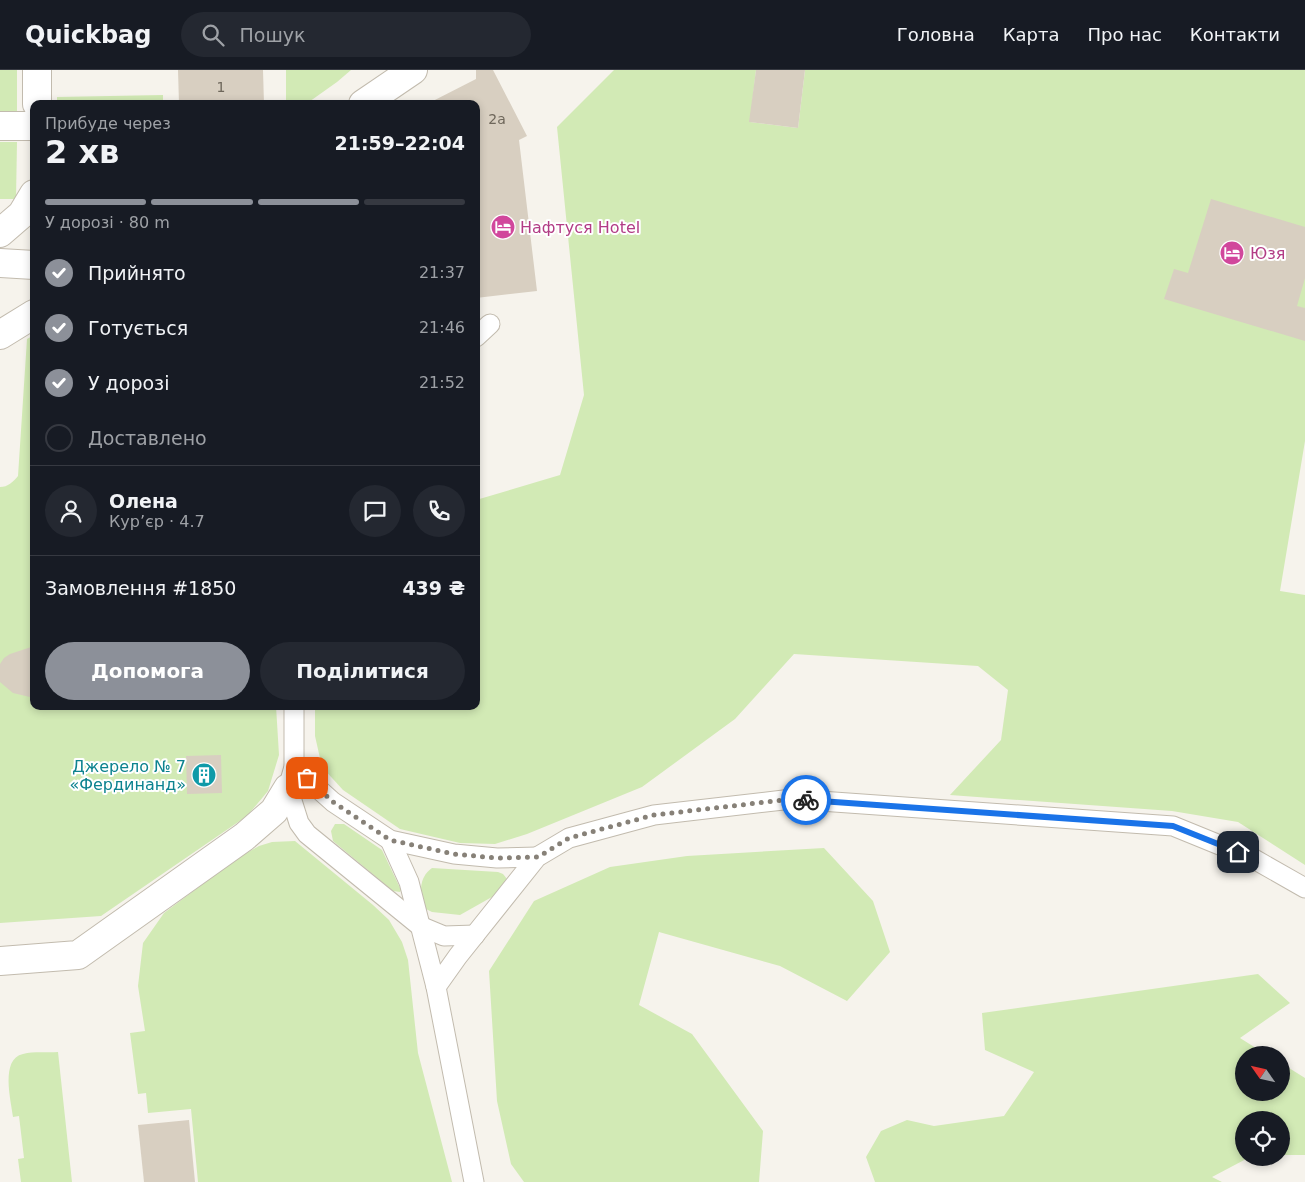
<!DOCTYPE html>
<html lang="uk">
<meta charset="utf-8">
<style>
:root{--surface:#171b24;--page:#242831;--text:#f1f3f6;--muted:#9ea1a6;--line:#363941;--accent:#8c9099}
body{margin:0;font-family:"DejaVu Sans",sans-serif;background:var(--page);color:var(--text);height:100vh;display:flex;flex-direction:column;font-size:19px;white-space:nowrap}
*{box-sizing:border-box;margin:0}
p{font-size:16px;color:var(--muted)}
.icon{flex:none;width:28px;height:28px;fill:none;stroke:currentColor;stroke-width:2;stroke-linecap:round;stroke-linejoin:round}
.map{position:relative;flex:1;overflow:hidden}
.sheet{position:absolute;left:30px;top:30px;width:450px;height:610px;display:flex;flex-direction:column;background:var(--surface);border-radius:10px;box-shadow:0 2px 8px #0003}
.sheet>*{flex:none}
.needle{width:32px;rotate:304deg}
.controls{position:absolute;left:1235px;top:976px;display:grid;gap:10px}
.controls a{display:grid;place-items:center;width:55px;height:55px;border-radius:50%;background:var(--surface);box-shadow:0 2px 8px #0003;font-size:25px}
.pin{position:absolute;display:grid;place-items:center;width:42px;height:42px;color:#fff;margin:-21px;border-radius:10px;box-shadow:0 2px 8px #0006}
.courier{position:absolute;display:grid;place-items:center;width:50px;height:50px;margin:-25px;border:4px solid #1a73e8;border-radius:50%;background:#fff;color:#222;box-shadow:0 1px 6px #0007}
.headline em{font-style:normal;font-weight:800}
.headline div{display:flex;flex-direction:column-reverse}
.headline{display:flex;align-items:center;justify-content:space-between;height:85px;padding:0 15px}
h1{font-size:32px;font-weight:800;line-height:38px}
.bar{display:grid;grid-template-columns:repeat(4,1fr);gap:8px 5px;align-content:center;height:60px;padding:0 15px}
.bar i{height:6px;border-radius:4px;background:var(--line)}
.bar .current{background:var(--accent)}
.bar p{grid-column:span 4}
.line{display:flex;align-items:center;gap:12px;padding:0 15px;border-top:1px solid var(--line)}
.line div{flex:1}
.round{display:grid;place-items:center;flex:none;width:52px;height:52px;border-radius:26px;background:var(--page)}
ol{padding:0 15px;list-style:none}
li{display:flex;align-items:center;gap:15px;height:55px}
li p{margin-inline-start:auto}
li .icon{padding:5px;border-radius:50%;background:var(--accent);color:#fff;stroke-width:4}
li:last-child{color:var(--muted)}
li i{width:28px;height:28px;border:2px solid var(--line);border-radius:50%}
.cta{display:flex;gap:10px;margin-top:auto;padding:10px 15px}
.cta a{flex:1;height:58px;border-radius:30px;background:var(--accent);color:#fff;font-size:20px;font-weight:800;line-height:58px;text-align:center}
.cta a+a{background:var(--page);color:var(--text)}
header{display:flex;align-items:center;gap:30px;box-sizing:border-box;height:70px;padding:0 25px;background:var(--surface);border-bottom:1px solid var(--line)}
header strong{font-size:24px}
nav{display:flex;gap:28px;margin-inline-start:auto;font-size:18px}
.search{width:350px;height:45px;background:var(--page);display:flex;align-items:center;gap:12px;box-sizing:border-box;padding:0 18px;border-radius:28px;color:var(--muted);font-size:19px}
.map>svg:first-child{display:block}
.green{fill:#d2eab5}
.building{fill:#d8cfc1}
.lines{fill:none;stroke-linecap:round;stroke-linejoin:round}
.lane-casing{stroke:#c2bbae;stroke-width:21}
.street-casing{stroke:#c2bbae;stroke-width:30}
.lane{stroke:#fff;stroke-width:19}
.street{stroke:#fff;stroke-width:28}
.done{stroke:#878178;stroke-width:5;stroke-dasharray:0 9}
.route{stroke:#1a73e8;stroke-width:6}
.labels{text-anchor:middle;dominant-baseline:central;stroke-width:4;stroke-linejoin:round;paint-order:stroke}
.number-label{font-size:14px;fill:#6e675b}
.hotel-label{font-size:16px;fill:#b23c85;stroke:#fff;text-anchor:start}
.culture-label{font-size:16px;fill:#0d838f;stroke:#fff;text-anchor:end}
</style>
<header>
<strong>Quickbag</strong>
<div class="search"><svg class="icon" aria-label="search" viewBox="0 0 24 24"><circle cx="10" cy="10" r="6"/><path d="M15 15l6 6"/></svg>Пошук</div>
<nav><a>Головна</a><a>Карта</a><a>Про нас</a><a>Контакти</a></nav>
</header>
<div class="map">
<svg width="1305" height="1112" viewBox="0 0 1305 1112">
<rect width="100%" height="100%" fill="#f6f3ec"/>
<g class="green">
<rect x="0" y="0" width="17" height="42"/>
<polygon points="286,0 351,0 337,12 306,34 286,34"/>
<polygon points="614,0 756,0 750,52 798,58 805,0 1305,0 1305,371 1280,521 1305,525 1305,795 1238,752 1172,741 950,725 1001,670 1008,620 978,596 794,584 735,649 642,717 527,764 495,774 460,773 400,759 343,720 322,697 315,666 315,636 476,636 476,430 560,405 584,325 557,57"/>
<polygon points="163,25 163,34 57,34 57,27"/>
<polygon points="0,72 17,72 16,129 0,129"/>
<path d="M34 265V636H276L279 685 268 721 247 746 101 846 0 853V417C8 417 13 412 18 406L27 269Z"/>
<polygon points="335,754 344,754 382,780 401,820 400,822 393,821 333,771 331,761"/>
<polygon points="295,771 373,835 389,850 402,872 408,890 418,983 452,1112 198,1112 191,1039 148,1043 146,1023 138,1024 130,963 145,961 138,916 143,873 164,843 239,787 259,776 272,772"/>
<polygon points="824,778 873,831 890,882 847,931 780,896 659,862 639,935 692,964 763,1061 759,1112 524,1112 511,1094 497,1031 489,901 534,831 610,797 687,786"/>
<path d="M432 798 498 802 503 804 507 809 506 817 499 823 460 845 432 842 426 839C419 825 418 808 432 798Z"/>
<polygon points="1258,904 1290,933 1240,968 1267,985 1244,985 1244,1022 1281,1022 1281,993 1305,1008 1305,1085 1281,1085 1281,1050 1244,1050 1244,1088 1248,1088 1212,1107 1222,1112 875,1112 866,1087 881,1061 907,1050 934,1056 1004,1046 1034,1002 985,980 982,943"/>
<path d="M58 982 72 1112H21L18 1089 24 1088 19 1046 13 1047C11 1030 0 989 23 984 34 981 47 983 58 982Z"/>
</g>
<g class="building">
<polygon points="178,0 263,0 264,34 179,34"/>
<polygon points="476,0 493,0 527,66 519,70 537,221 476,228 476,34 427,34 476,9"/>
<polygon points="756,0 805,0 798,58 749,52"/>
<polygon points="1211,129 1305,157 1305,208 1297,236 1305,238 1305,271 1164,229 1174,199 1188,203"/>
<polygon points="34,576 34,628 13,623 0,612 0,594 4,588 10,584"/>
<polygon points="221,685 222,723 187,724 186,686"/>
<polygon points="189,1050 195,1112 144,1112 138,1055"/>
</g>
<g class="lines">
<defs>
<g id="lane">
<polyline points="476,267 490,254"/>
<polyline points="294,636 294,697 288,718 299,753 307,764 420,856 444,866 475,865"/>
<polyline points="294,697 333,732 390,770 454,784 497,788 537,787"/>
<polyline points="390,770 409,812 436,917 474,1112"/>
<polyline points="436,917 458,886 537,787 569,768 654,745 792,729 1173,756 1254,789 1305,818"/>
</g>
<g id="street">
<polyline points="37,0 37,34"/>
<polyline points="363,34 413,0"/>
<polyline points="0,56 34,56"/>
<polyline points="0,163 22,144 34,124"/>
<polyline points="0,193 34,195"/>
<polyline points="0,265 34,244"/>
<polyline points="0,891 78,885 244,767 274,741 288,718"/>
</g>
</defs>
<use href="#lane" class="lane-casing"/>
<use href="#street" class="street-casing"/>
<use href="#lane" class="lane"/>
<use href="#street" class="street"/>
</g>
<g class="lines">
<polyline class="done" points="307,708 333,732 390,770 454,784 497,788 538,787 569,768 654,745 792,729 806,730"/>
<polyline class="route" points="806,730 1173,756 1238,782"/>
</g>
<defs>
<symbol id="hotel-disc" viewBox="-11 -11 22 22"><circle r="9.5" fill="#d1479c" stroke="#fff"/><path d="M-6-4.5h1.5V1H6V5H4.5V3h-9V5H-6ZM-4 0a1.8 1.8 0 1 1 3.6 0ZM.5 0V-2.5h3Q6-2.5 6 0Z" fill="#fff"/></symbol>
<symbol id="building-disc" viewBox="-11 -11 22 22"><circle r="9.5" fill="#0f9aa8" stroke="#fff"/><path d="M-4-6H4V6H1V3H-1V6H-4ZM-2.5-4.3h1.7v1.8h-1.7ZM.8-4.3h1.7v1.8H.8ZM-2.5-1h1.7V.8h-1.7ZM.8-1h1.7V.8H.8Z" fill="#fff"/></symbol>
</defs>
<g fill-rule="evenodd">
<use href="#hotel-disc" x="489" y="143" width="28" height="28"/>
<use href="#hotel-disc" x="1218" y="169" width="28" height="28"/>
<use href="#building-disc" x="190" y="691" width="28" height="28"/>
</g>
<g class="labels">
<g class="number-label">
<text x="221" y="17">1</text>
<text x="497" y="49">2а</text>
</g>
<g class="hotel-label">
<text x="520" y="157">Нафтуся Hotel</text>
<text x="1250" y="183">Юзя</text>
</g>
<g class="culture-label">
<text x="186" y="696">Джерело № 7<tspan x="186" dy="18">«Фердинанд»</tspan></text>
</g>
</g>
</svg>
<div class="controls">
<a><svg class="needle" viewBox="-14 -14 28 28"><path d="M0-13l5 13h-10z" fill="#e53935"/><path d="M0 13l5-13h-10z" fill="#9ea1a6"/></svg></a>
<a><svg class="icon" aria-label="locate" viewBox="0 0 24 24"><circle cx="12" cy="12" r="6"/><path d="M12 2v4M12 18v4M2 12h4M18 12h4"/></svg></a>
</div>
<div class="pin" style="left:307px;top:708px;background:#ea580c"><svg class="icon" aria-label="bag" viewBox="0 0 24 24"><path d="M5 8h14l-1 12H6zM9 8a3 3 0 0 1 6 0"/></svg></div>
<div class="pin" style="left:1238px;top:782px;background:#1f2937"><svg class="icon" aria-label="home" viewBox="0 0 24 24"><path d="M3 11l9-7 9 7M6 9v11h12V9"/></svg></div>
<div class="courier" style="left:806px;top:730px"><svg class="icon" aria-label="bike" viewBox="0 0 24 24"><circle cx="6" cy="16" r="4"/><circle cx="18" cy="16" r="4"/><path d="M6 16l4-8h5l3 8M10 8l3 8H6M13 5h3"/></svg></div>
<section class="sheet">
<div class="headline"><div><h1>2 хв</h1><p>Прибуде через</p></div><em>21:59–22:04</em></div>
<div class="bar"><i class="current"></i><i class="current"></i><i class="current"></i><i></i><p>У дорозі · 80 m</p></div>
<ol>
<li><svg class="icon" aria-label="check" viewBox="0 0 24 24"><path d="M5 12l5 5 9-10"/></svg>Прийнято<p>21:37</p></li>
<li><svg class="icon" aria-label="check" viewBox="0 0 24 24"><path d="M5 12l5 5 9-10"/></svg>Готується<p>21:46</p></li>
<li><svg class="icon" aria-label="check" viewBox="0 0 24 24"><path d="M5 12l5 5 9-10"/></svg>У дорозі<p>21:52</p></li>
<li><i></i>Доставлено</li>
</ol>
<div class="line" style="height:90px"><a class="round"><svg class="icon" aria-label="person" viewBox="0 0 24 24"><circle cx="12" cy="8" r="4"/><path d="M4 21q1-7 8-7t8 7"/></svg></a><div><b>Олена</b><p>Кур’єр · 4.7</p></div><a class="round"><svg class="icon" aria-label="chat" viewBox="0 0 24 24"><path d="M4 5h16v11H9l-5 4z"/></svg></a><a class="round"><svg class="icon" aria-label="phone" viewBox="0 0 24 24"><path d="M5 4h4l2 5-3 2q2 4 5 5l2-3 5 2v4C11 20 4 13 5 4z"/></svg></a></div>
<div class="line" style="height:65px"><div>Замовлення #1850</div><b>439 ₴</b></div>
<div class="cta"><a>Допомога</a><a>Поділитися</a></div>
</section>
</div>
